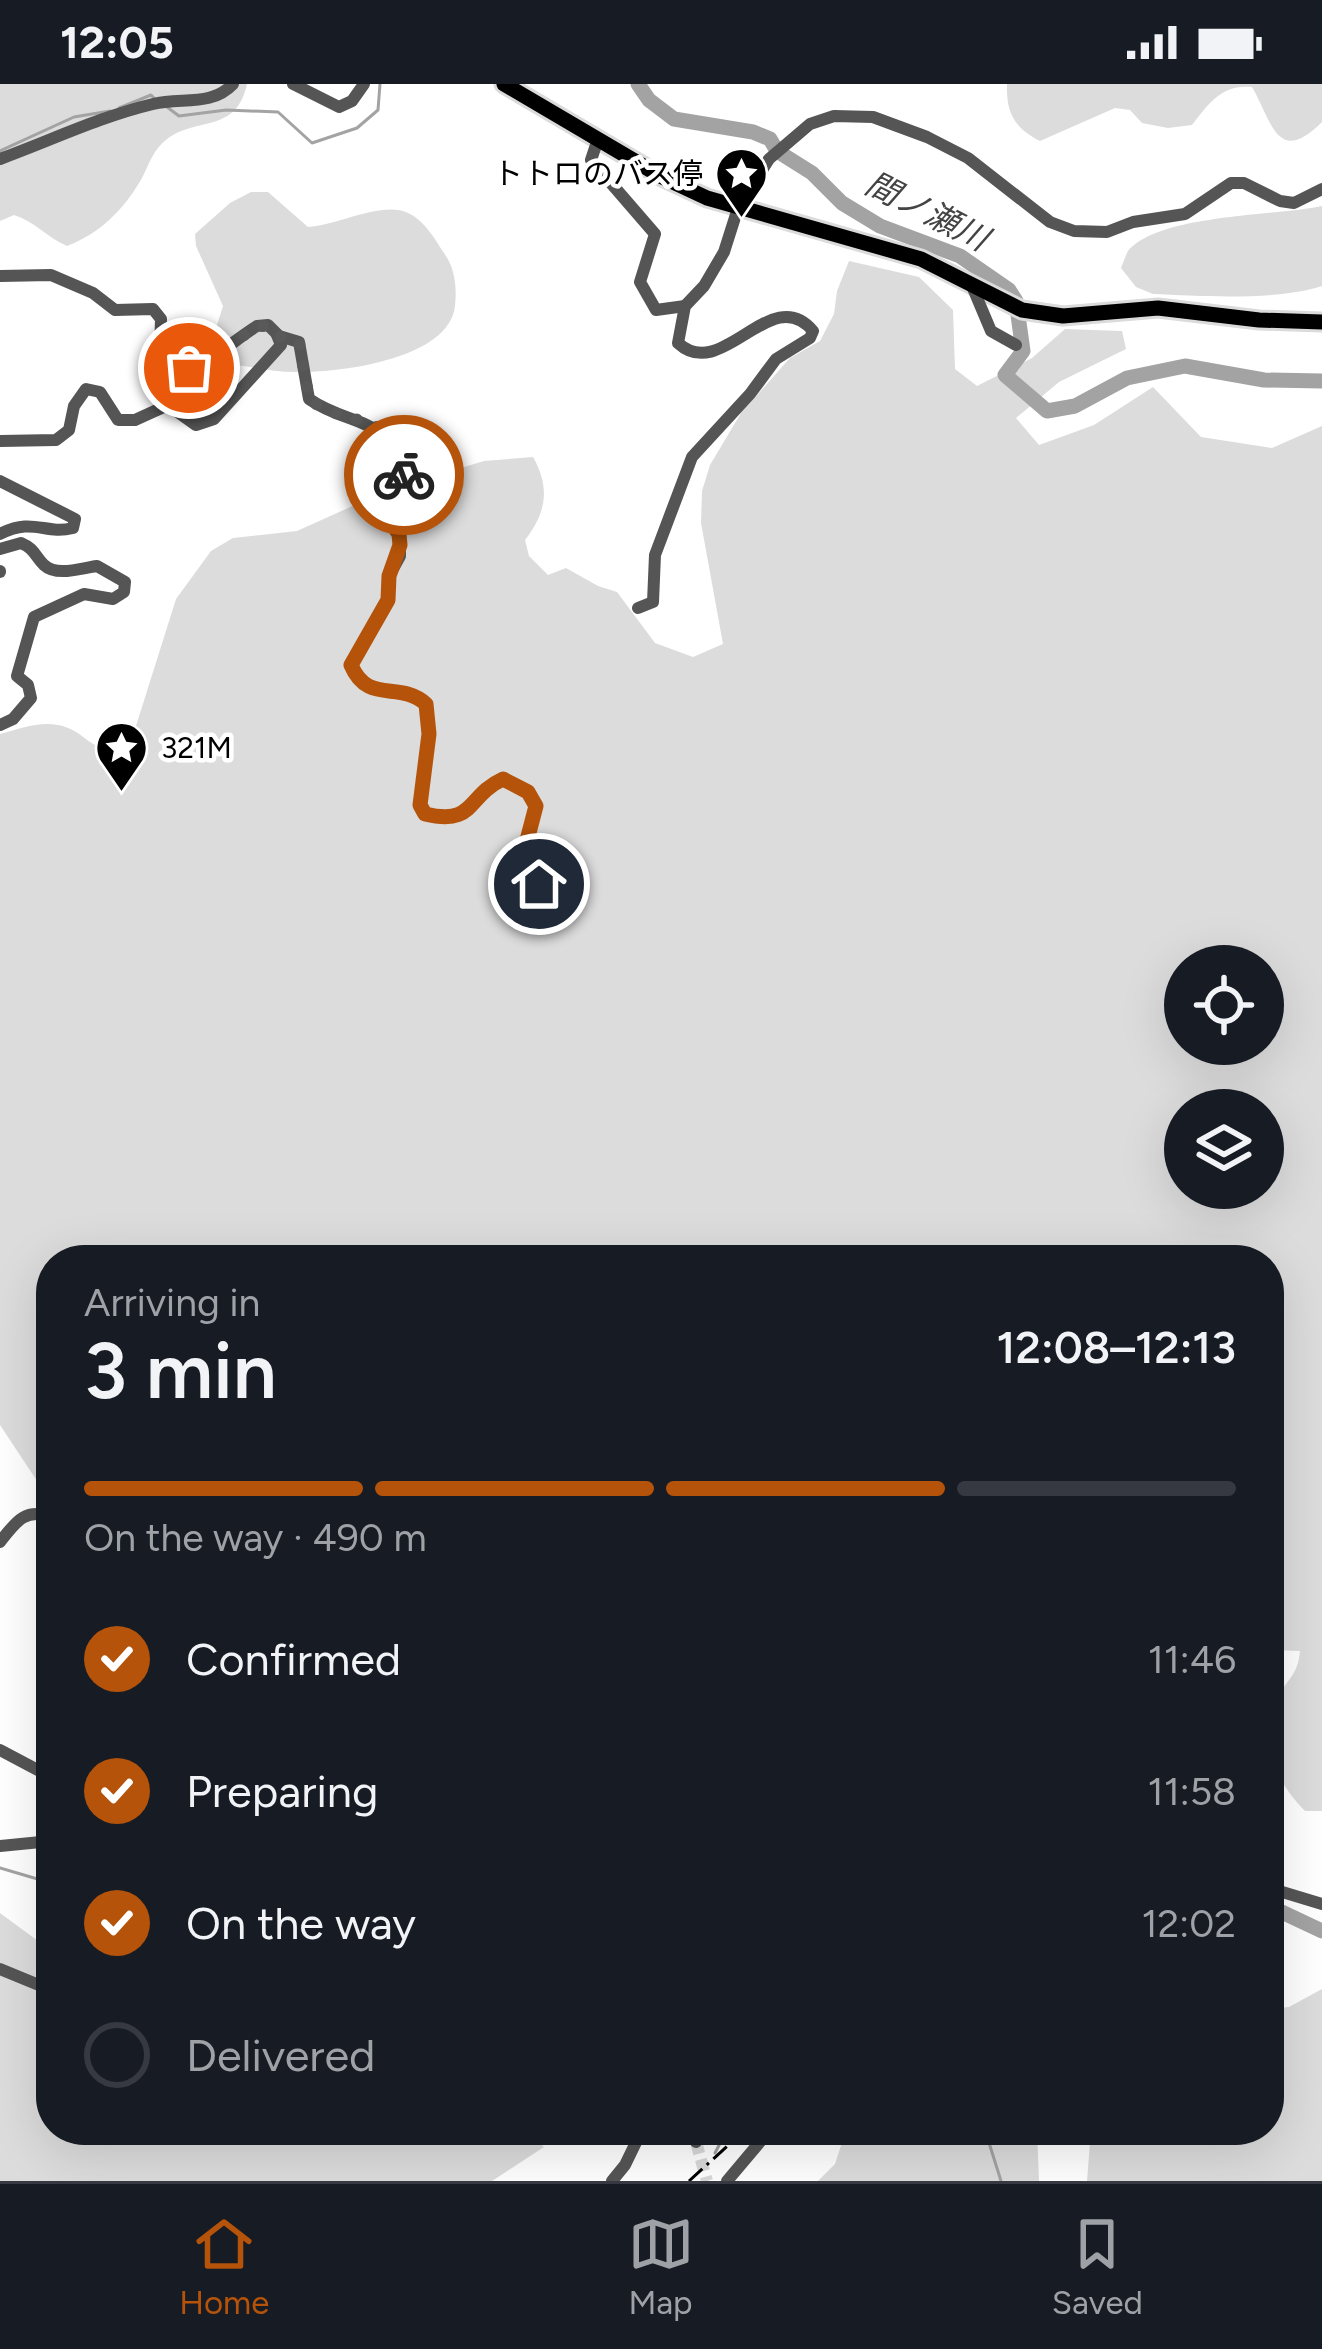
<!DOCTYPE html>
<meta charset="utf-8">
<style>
:root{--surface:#171b24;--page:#20242c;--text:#f1f3f6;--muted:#9ea1a6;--line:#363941;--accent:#b45309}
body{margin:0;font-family:Figtree,"Noto Sans JP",sans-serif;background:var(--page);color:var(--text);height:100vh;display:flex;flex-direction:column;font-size:45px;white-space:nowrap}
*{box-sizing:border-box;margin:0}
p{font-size:39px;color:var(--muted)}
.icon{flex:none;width:66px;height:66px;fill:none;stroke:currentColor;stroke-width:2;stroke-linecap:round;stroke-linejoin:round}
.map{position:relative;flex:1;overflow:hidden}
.details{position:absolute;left:36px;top:1161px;width:1248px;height:900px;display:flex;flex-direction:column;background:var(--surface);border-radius:48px;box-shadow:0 12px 48px #0002}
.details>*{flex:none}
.buttons{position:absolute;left:1164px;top:861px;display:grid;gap:24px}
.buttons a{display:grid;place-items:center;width:120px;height:120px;border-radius:50%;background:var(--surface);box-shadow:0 12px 48px #0002;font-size:60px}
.pin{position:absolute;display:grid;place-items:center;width:102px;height:102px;color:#fff;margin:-51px;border:6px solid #fff;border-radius:50%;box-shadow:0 3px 12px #0007}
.courier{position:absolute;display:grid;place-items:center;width:120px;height:120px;margin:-60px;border:9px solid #b45309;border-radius:50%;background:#fff;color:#222;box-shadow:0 3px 15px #0007}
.headline em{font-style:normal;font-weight:600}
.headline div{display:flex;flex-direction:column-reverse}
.headline{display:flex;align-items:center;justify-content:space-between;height:204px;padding:0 48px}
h1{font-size:78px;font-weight:600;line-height:90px}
.bar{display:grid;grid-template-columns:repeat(4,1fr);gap:18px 12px;align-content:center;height:144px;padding:0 48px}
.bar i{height:15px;border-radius:9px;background:var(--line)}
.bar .selected{background:var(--accent)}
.bar p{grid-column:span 4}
ol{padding:0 48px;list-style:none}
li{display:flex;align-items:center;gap:36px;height:132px}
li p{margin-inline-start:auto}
li .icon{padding:12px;border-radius:50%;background:var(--accent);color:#fff;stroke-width:4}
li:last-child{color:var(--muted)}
li i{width:66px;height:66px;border:6px solid var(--line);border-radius:50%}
.status{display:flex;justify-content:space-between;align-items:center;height:84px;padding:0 60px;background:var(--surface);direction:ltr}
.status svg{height:33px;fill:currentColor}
.dock{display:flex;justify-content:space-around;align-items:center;height:168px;border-top:3px solid var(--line);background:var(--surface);font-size:33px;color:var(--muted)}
.dock a{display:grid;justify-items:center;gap:6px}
.dock .selected{color:var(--accent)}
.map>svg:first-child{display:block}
.green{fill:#dcdcdc;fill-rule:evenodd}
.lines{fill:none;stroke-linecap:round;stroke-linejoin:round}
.stream{stroke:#a3a3a3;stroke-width:3}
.river{stroke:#a3a3a3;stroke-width:15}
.minor-tunnel{stroke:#d9d9d9;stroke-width:12;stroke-dasharray:12 6;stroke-linecap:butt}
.major-casing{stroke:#dbdbdb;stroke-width:21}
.minor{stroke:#555;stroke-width:12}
.major{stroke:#000;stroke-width:15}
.rail{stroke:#000;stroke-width:3;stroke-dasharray:18 6 3 6;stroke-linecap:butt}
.done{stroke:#595959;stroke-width:12;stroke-dasharray:0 21.6}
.route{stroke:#b45309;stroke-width:15}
.labels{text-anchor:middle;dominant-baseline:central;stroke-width:9;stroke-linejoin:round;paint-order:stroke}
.poi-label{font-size:30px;fill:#000;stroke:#fff;text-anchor:end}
.water-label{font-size:33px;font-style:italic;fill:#444;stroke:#fff}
</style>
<div class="status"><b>12:05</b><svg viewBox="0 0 49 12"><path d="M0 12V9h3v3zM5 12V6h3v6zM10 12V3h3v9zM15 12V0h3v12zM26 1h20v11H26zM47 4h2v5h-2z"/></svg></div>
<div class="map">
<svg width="1322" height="2097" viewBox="0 0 1322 2097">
<rect width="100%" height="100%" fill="#fff"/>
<g class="green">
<path d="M0 0H247C236 50 198 32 167 55 153 66 150 78 142 94 124 125 101 149 67 162 48 154 34 137 14 131L0 137Z"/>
<path d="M1007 0H1322V38C1277 83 1272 37 1252 3 1222 0 1209 19 1192 41L1168 44 1142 39 1130 26 1115 24 1040 57C1014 44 1006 28 1007 0Z"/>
<path d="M251 108H268L308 143C336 141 372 122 398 126 420 129 433 152 444 169 455 184 457 203 455 222 449 276 337 289 295 288 270 288 245 281 221 279L212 257 223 222 196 162 195 150 230 119Z"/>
<path d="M1322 122V202C1276 217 1202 212 1153 210L1136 203 1121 184C1122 182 1127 168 1128 167 1159 130 1276 132 1322 122Z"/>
<path d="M849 177 919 193 953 226 955 285 977 302 1032 274 1065 245 1122 247 1126 265 1059 298 1016 334 1039 361 1094 341 1153 303 1201 353 1272 364 1322 342V1727H1305C1279 1701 1251 1652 1275 1616 1287 1596 1298 1591 1300 1567L1269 1566V1176H51V1418L0 1341V650C19 645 39 637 58 641 90 647 88 674 130 661L176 515 211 467 233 454 297 447 388 406 484 377 533 373C550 403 547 428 525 456L529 472 548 491 566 484 598 502 617 508 655 559 693 573 723 560 701 439 702 407 710 381 741 329 790 274 820 257 834 230 837 207ZM1185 882H1263V960H1185ZM1185 1026H1263V1104H1185Z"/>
<polygon points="0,1829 38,1857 51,1857 51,1953 38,1968 51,1981 51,2046 116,2046 128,2058 224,2046 237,2054 269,2046 516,2046 533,2053 544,2063 492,2097 0,2097"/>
<polygon points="1322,1905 1322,2097 1087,2097 1091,2046 1269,2046 1269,1925 1289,1923"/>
<polygon points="846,2046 1037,2046 1039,2097 818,2097 835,2080"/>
</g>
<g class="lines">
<g class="stream">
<polyline points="167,23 179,32 226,26 278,28 312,59 357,44 378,26 380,0"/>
<polyline points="119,24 151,11 154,14"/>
<polyline points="0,67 74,33 110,27"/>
<polyline points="0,1784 51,1799"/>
<polyline points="985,2046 1001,2097"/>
<polyline points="715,2069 727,2046"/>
</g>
<g class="river">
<polyline points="638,0 649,16 674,35 753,48 770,55 777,67 812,89 842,119 880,142 960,172 1009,206 1016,217 1023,267 1005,291 1047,327 1075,322 1127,294 1185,282 1264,296 1322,297"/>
<polyline points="1269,1822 1322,1847"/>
</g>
<polyline class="minor-tunnel" points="696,2058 707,2097"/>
<defs>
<polyline id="major" points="504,0 662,93 707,114 921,175 1022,226 1063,232 1158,224 1259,236 1322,238"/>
</defs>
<use href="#major" class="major-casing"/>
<g class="minor">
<polyline points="293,0 339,23 352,17 364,0"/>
<polyline points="598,55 591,76 655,150 640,198 656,226 685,222"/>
<path d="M0 75C52 56 99 33 153 20 182 13 211 23 233 0"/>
<path d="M0 192 51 191 93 209 115 226 153 225 161 235 160 270 167 281C206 287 225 262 257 242L268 241 279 252 299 258 309 315C349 343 385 330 406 386L389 422 388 434 399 450 400 461V472L389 492V516L351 581C368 621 399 597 426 620L429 650 420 720 425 730C476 742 466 712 503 696L528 708 536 722 521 783 522 792 539 800"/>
<polyline points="972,202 991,247 1016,261"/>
<polyline points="0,357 56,356 69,346 74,322 86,305 100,308 118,336 135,336 168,321 196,341 214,335 281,261 277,251"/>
<path d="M0 397 75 435 73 444C44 451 34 433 0 450"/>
<path d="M0 465 21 459C35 465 34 471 44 481 57 493 81 484 97 482L125 498 124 508 113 515 84 510 34 533 17 592 28 601 31 614 13 635 0 641"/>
<polyline points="0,487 0,488"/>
<path d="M638 524 653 518 655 471 692 373 750 310 776 275 810 254 813 247C771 197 722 300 678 259L685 222 704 202 724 168 738 124 769 75 810 40 834 32 873 33 927 53 968 74 1050 138 1074 147 1107 148 1133 138 1185 130 1231 99H1244L1280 117 1294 119 1322 105"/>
<path d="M0 1458C15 1439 25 1423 51 1433"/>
<polyline points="51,1463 45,1505 51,1531"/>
<polyline points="0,1666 51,1693"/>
<polyline points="0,1762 51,1757"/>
<polyline points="1269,1804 1322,1820"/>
<polyline points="0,1885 51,1906"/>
<polyline points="692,2046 696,2058"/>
<polyline points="612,2097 625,2081 642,2046"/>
<polyline points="727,2097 770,2046"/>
</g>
<use href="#major" class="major"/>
<polyline class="rail" points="689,2097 745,2046"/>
</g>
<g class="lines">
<polyline class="done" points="189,284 202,280 257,242 268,242 279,252 299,258 309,315 325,326 375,341 405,380 404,391"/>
<path class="route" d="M404 391 389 422 388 434 399 450 400 461 389 492 388 516 351 581C368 621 399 596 426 620L429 650 420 721 425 730C476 742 466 712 503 695L528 708 536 722 520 783 522 792 539 800"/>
</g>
<defs>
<symbol id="sight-pin" viewBox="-11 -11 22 30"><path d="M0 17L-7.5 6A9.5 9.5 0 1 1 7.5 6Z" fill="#000" stroke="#fff"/><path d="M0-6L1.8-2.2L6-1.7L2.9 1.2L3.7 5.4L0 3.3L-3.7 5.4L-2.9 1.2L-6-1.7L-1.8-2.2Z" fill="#fff"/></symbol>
</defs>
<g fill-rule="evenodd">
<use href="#sight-pin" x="712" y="60" width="59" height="81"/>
<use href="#sight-pin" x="92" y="634" width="59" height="81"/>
</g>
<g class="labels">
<g class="poi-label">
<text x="703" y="89">トトロのバス停</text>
<text x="161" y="663" text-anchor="start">321M</text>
</g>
<g class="water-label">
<text transform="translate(927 127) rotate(27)">間ノ瀬川</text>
</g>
</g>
</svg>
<div class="buttons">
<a><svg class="icon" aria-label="locate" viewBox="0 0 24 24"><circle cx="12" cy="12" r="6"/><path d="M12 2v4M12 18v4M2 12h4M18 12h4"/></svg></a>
<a><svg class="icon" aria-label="layers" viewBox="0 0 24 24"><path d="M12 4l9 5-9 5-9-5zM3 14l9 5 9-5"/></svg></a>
</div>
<div class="pin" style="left:189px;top:284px;background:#ea580c"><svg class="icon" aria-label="bag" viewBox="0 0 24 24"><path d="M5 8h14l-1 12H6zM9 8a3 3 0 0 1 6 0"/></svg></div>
<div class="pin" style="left:539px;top:800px;background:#1f2937"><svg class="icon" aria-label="home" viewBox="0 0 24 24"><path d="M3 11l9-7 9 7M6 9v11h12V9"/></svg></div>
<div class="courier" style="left:404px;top:391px"><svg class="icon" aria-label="bike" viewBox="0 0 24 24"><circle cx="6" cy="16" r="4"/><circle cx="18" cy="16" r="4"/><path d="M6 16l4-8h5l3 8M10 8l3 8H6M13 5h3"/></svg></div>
<section class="details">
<div class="headline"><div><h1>3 min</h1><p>Arriving in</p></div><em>12:08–12:13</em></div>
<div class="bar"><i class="selected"></i><i class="selected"></i><i class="selected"></i><i></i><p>On the way · 490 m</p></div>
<ol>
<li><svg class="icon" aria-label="check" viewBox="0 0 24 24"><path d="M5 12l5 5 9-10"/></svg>Confirmed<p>11:46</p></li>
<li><svg class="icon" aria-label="check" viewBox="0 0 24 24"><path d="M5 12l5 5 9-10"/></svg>Preparing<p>11:58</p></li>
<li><svg class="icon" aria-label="check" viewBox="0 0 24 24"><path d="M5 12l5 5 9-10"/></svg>On the way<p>12:02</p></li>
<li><i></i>Delivered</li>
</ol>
</section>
</div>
<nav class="dock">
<a class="selected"><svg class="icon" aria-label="home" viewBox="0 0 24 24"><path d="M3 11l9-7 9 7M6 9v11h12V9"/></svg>Home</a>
<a><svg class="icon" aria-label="map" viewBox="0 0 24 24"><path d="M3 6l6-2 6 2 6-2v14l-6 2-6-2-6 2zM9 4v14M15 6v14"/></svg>Map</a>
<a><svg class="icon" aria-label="saved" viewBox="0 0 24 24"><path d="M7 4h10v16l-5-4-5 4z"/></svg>Saved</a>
</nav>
